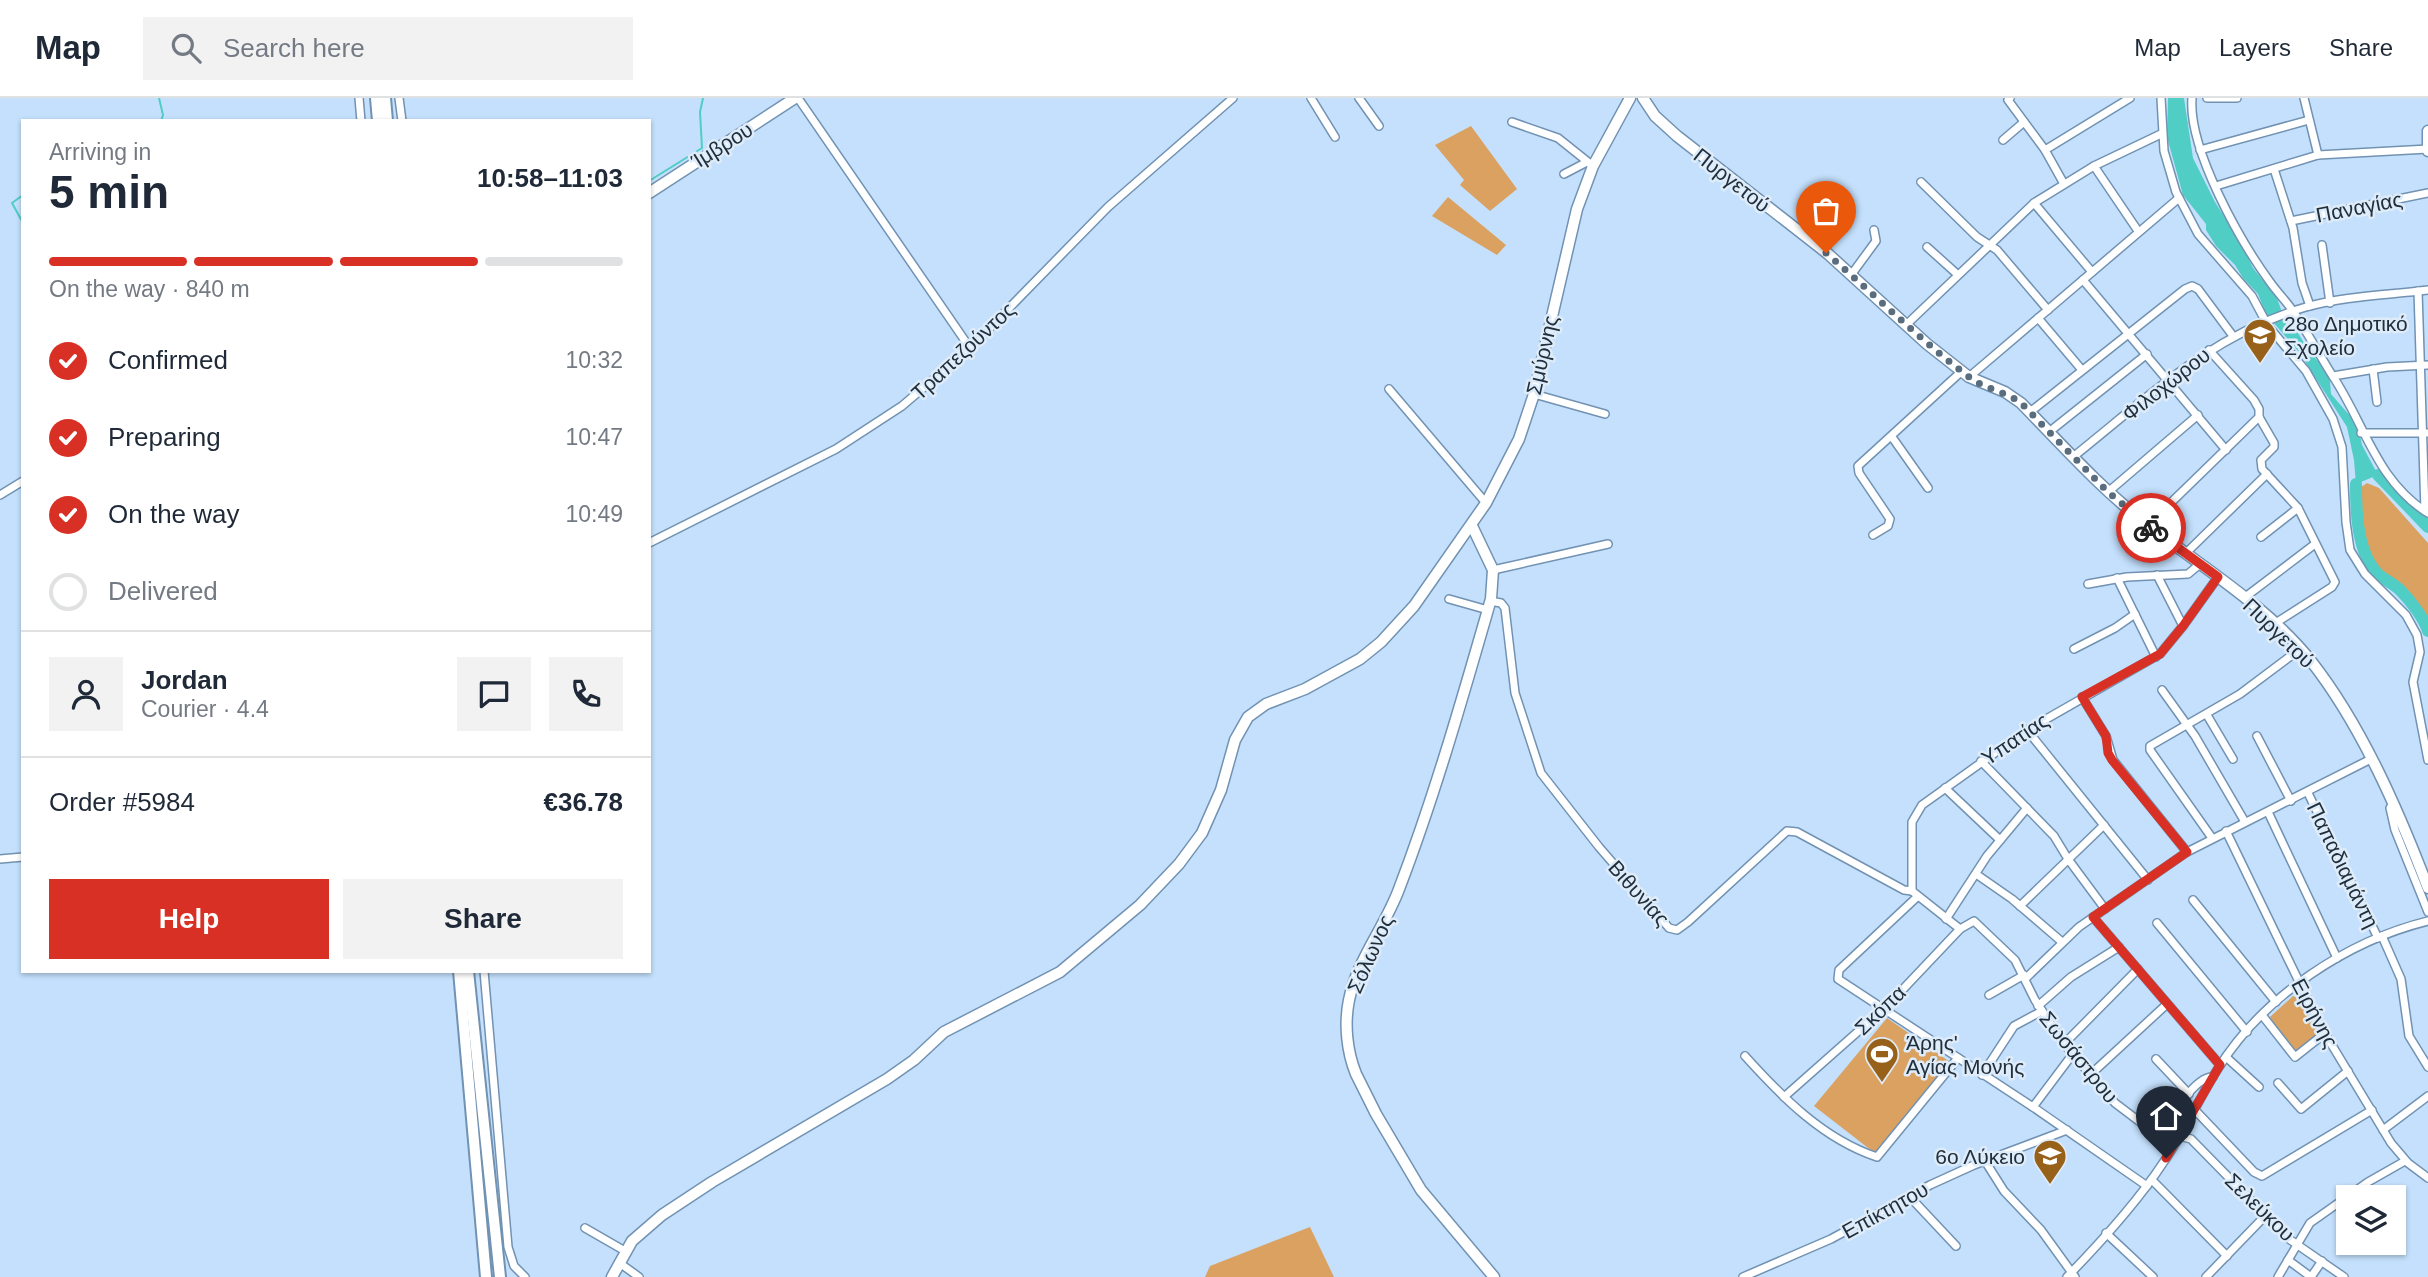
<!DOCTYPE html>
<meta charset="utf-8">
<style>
:root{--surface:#fff;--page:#f2f2f3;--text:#1f2937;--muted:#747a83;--line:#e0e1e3;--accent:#d93025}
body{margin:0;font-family:Arial,sans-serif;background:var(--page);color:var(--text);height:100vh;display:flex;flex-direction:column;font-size:26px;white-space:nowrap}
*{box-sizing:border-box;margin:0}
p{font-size:23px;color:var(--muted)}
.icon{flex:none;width:38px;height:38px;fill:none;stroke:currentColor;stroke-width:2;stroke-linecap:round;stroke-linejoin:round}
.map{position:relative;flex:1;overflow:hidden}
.drawer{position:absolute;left:21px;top:21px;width:630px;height:854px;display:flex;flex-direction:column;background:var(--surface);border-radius:0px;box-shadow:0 2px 5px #0004}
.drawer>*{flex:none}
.buttons{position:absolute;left:2336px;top:1087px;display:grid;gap:14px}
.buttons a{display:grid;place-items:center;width:70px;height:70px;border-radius:0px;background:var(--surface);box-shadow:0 2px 5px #0004;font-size:35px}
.pin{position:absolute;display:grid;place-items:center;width:60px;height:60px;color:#fff;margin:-72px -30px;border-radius:50% 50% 50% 0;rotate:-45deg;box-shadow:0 0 7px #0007}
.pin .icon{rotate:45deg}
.courier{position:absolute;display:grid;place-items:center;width:70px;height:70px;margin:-35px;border:5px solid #d93025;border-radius:50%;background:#fff;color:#222;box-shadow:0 2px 9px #0007}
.head em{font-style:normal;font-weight:600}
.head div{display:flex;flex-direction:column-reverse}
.head{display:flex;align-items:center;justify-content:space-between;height:119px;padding:0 28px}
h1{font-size:46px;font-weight:600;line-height:52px}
.bar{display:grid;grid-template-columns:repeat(4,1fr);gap:10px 7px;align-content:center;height:84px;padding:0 28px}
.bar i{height:9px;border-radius:5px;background:var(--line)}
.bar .active{background:var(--accent)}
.bar p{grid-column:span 4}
.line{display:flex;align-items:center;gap:18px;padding:0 28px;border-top:2px solid var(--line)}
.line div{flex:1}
.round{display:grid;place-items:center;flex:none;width:74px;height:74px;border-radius:0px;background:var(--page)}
ol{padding:0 28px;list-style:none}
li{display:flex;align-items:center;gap:21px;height:77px}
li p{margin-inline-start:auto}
li .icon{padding:7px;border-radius:50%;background:var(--accent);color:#fff;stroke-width:4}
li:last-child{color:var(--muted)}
li i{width:38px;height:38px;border:4px solid var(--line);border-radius:50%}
.button{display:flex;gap:14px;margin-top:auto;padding:14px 28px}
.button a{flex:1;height:80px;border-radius:0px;background:var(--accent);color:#fff;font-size:28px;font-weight:600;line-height:80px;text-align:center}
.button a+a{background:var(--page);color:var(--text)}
header{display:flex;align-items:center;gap:42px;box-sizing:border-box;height:98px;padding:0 35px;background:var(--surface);border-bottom:2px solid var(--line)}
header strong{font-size:33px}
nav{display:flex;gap:38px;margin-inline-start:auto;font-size:24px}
.search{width:490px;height:63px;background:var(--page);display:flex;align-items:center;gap:18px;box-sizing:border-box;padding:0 24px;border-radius:0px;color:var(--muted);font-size:26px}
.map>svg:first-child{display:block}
.green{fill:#dba160}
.water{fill:#50cdc4}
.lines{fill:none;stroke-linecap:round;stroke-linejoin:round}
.stream{stroke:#50cdc4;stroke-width:2}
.river{stroke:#50cdc4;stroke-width:12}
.street-casing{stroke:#7192b2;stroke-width:10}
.secondary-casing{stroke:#7192b2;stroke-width:13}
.primary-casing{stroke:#7192b2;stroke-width:14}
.street{stroke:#fff;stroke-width:7}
.secondary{stroke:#fff;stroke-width:10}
.primary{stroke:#fff;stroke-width:10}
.done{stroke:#5a6d7f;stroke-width:7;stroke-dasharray:0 12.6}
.route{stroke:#d93025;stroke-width:9}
.labels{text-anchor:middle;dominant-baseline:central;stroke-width:5;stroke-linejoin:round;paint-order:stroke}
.street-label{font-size:21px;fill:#212f3c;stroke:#deecfa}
.poi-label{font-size:21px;fill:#212f3c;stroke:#deecfa;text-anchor:start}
</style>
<header>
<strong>Map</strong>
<div class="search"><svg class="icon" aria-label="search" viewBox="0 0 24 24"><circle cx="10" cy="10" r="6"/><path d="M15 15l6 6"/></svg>Search here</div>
<nav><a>Map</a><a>Layers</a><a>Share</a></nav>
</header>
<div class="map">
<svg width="2428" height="1179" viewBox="0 0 2428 1179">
<rect width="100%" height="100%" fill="#c4e0fc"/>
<g class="green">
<polygon points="1471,28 1517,91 1490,113 1460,87 1464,82 1435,47"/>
<polygon points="1448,99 1506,147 1497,157 1432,118"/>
<polygon points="2367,385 2379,390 2428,445 2428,525 2402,491 2378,471 2370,461 2364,443 2358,398 2358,391"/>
<polygon points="2293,898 2300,900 2320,938 2295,957 2270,919"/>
<polygon points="1887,920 1950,964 1876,1056 1814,1008"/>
<polygon points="1310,1129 1334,1179 1205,1179 1210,1168"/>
</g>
<polygon class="water" points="2168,0 2184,0 2193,60 2215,104 2241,145 2253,170 2277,200 2286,226 2298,235 2309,253 2324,270 2330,283 2331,296 2358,327 2362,347 2378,377 2356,386 2354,362 2347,329 2299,254 2266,216 2258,196 2243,180 2235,167 2216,148 2206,132 2206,126 2183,97 2167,39"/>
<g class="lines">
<g class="stream">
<polyline points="159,0 163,17 161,23"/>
<polyline points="649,83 702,50 700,14 703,0"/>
<polyline points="23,97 12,105 23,125"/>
</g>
<g class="river">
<polyline points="2378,377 2428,429"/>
<path d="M2356 386C2356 414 2357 455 2378 476 2385 482 2394 486 2400 492 2410 502 2424 520 2428 533"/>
</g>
<defs>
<g id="street">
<polyline points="359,0 361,23"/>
<polyline points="399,0 402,23"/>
<polyline points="798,0 970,250"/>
<polyline points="1311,0 1335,39"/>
<polyline points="1359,0 1379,28"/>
<polyline points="2010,0 2008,2 2045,52 2064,86"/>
<polyline points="2161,0 2164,53 2176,94 2198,136 2252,198 2268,228 2306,273 2333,321 2342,349 2346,424 2350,452 2365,476 2406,517 2417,537 2420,554 2413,584 2428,662"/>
<path d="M2192 0C2188 51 2240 143 2270 184 2277 194 2286 203 2293 213 2307 234 2319 256 2332 277 2364 324 2376 383 2428 415"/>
<polyline points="2207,0 2237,0"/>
<polyline points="2304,0 2318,57"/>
<polyline points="1512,24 1558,40 1593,68"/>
<polyline points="2003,42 2024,24"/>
<polyline points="2045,52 2130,0"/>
<polyline points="2200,52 2309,22"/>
<polyline points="2094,68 2138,133"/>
<polyline points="2274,71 2293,130 2302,185 2310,208"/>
<polyline points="1564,76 1587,64"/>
<polyline points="1921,84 1977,139 1997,152 2048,212"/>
<polyline points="2216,88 2318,57 2428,51"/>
<polyline points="2034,105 2092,174"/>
<polyline points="2291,123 2428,95"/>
<polyline points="2322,147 2330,205"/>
<polyline points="1927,149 1957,176"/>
<polyline points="1851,177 1876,143 1874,132"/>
<polyline points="2083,182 2226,352"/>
<polyline points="2418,193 2425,413"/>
<polyline points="2038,220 2082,272"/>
<polyline points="1906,227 2034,105 2094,68 2161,36"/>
<polyline points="2373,271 2377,304"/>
<polyline points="2333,278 2387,269 2428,267"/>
<polyline points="1969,279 2179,100"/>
<polyline points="1389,291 1486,405"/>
<polyline points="1534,296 1605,316"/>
<polyline points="2030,314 2185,191 2192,188 2198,191 2233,238"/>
<polyline points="2259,319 2274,345 2274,349 2261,362 2262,371 2298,410 2335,484 2332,489 2274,526"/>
<polyline points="2049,334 2147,256"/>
<polyline points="2361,335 2428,335"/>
<polyline points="1892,339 1928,390"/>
<path d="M2073 359C2147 300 2212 236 2306 209 2344 198 2388 197 2428 192"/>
<polyline points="2108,394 2198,317"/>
<polyline points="0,397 23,383"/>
<polyline points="2148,427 2259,319 2259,311 2254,302 2209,252"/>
<polyline points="1873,437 1888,428 1890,421 1859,375 1858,368 1962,273"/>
<polyline points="2261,439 2298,410"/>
<polyline points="649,445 836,351 902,308 970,250 1108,109 1233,0"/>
<polyline points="2186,455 2267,376"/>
<polyline points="1493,472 1608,446"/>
<polyline points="2157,477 2183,528"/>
<polyline points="2117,480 2156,559"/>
<polyline points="2088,486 2127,479 2188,476 2200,466"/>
<polyline points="2244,500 2315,446"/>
<polyline points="1449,501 1488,512"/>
<polyline points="1490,503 1501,505 1505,510 1515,595 1541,675 1599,749 1669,830 1677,832 1688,824 1787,733 1797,734 1904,792 1912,793"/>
<polyline points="2074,551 2115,530 2135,516"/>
<polyline points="2162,592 2195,638 2245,724"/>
<polyline points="2082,599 2106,638 2113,662 2187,754"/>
<polyline points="2207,617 2233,661"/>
<polyline points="2027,632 2148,782"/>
<polyline points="2257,638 2291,703"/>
<polyline points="1981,663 2054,738 2068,761 2105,811"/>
<polyline points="1945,690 2000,742"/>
<polyline points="2308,695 2378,840"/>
<polyline points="2393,705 2390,710 2395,732 2428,814"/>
<polyline points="2268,714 2337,860"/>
<polyline points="2226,733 2321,929 2391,1045 2408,1065 2428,1080"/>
<polyline points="2212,740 2150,652 2150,648 2240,596 2300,551"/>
<polyline points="0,761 23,759"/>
<polyline points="1976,776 2012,801 2062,844"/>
<polyline points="1917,799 1839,872 1838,881 2033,1009 2147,1088"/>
<polyline points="2193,802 2276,904"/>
<polyline points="2020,808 2104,727"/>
<polyline points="2093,819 2220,967"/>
<polyline points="1946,821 1987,758 2027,710"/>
<polyline points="2157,825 2247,934"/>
<polyline points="1960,831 1912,793 1912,724 1922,707 2027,632 2160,556 2183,528 2218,479"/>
<polyline points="2382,838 2401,881 2409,938 2428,969"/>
<polyline points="484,873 508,1149 514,1168 525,1179"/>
<polyline points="2025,881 2079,829 2187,754 2371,661"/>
<polyline points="1989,897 2024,877"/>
<polyline points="2038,908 2071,879 2119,849"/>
<polyline points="2262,917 2295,959 2324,936"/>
<polyline points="2064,946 2138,871"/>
<path d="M1745 958C1782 999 1823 1041 1877 1059L1958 960"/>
<polyline points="2226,959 2259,989"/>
<polyline points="2156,961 2189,996"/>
<polyline points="1982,977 2014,928 2042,913"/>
<polyline points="2090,977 2167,906"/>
<polyline points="2278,985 2301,1011 2348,973"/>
<polyline points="2161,998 2178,1010"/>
<polyline points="1784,999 1888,907 1960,831 1974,823 2015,862 2035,902 2064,946 2115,1005 2148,1030 2191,1041 2289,1141 2344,1179"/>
<polyline points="2033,1009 2072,957"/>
<polyline points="2194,1011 2254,1074 2262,1078 2372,1012"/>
<polyline points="2383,1032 2428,998"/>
<path d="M2162 1035C2170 1020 2195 978 2213 979"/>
<polyline points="1985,1063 2004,1093 2041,1132 2075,1179"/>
<polyline points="2152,1082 2227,1158"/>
<polyline points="1910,1099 1956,1148"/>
<polyline points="585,1130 625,1153"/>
<polyline points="2106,1135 2153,1179"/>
<polyline points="2288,1162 2311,1179"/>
<polyline points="621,1166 639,1179"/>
<polyline points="1743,1179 1831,1141 1930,1087 1974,1067 2067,1032"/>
<path d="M2067 1179C2101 1144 2136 1106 2163 1065 2184 1035 2199 1000 2219 969 2264 898 2347 843 2428 823"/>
<polyline points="2206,1179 2266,1117"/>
<polyline points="2278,1179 2310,1125 2368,1084 2405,1063"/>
<polyline points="2311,1179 2322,1163"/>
</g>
<g id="secondary">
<path d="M1643 0 1655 18 1677 38 1827 155 1927 246 1969 279 2005 294 2021 305C2062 347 2101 391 2148 427 2203 470 2267 508 2311 563 2362 628 2399 714 2428 790"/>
<polyline points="2428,33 2428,53"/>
<polyline points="649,95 795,0"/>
<path d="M1472 428 1493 472 1491 501C1463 598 1435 697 1399 791 1385 829 1357 862 1349 902 1344 926 1347 954 1356 976L1376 1016 1421 1092 1494 1179"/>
<polyline points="612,1179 632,1143 662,1117 712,1084 887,981 914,962 944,934 1060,874 1140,807 1179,766 1202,735 1221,692 1235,642 1248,619 1266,606 1305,591 1360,561 1381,544 1414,508 1486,405 1519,341 1534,296 1577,111 1593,68 1630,0"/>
</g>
<g id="primary">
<polyline points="376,0 378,23"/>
<polyline points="385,0 387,23"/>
<polyline points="459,873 486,1179"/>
<polyline points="468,873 500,1179"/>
</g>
</defs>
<use href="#street" class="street-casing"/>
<use href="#secondary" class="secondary-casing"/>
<use href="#primary" class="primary-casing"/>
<use href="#street" class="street"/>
<use href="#secondary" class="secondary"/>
<use href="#primary" class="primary"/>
</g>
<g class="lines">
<path class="done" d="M1826 155C1874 196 1919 241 1969 279 1984 291 2005 293 2021 305L2108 394 2151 430"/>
<polyline class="route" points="2151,430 2218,479 2183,528 2160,556 2082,599 2106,638 2108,655 2112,662 2187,754 2093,819 2220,967 2166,1060"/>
</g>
<defs>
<symbol id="school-pin" viewBox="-11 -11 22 30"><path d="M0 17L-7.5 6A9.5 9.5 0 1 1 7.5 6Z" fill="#976119" stroke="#deecfa"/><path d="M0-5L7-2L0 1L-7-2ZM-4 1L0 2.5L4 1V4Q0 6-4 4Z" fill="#fff"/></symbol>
<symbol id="stadium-pin" viewBox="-11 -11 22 30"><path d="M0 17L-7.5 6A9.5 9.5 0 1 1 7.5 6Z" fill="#976119" stroke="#deecfa"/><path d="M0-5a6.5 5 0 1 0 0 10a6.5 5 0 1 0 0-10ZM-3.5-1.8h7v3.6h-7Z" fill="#fff"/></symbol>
</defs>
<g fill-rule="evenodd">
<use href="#school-pin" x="2241" y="218" width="38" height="52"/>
<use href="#stadium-pin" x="1863" y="937" width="38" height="52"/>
<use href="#school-pin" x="2031" y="1039" width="38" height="52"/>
</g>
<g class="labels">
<g class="street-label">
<text transform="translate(722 47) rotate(-32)">Ίμβρου</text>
<text transform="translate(1732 82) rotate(38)">Πυργετού</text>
<text transform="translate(2359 109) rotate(-11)">Παναγίας</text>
<text transform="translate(963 253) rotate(-43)">Τραπεζούντος</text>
<text transform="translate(1542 257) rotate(-77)">Σμύρνης</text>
<text transform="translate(2166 286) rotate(-38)">Φιλοχώρου</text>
<text transform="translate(2279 535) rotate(44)">Πυργετού</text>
<text transform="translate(2015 641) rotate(-34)">Υπατίας</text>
<text transform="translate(2343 767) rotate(64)">Παπαδιαμάντη</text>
<text transform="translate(1639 795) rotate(48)">Βιθυνίας</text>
<text transform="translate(1370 856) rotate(-66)">Σόλωνος</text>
<text transform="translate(1880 912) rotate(-44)">Σκόπα</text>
<text transform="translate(2315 915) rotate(62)">Ειρήνης</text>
<text transform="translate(2079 959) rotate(51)">Σωσάστρου</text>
<text transform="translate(2260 1109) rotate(44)">Σελεύκου</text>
<text transform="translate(1885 1112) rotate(-29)">Επίκτητου</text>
</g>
<g class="poi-label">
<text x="2284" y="225">28ο Δημοτικό<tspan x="2284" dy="24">Σχολείο</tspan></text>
<text x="1906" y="944">Άρης'<tspan x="1906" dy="24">Αγίας Μονής</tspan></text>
<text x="2025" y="1058" text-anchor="end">6ο Λύκειο</text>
</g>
</g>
</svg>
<div class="buttons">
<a><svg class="icon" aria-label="layers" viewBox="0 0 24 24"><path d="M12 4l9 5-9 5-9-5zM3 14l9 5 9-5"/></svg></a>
</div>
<div class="pin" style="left:1826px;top:155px;background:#ea580c"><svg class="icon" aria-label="bag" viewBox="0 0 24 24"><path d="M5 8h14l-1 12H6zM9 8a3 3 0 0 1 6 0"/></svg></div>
<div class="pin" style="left:2166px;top:1060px;background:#1f2937"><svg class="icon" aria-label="home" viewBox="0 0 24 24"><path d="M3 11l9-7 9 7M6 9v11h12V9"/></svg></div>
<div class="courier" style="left:2151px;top:430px"><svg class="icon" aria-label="bike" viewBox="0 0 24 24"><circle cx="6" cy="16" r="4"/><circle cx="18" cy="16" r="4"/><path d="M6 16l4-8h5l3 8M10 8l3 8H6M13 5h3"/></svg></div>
<section class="drawer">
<div class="head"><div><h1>5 min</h1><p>Arriving in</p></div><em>10:58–11:03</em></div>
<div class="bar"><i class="active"></i><i class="active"></i><i class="active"></i><i></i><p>On the way · 840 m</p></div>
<ol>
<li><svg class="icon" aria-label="check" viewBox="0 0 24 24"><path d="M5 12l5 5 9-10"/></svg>Confirmed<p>10:32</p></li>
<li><svg class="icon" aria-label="check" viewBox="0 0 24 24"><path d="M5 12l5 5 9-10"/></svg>Preparing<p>10:47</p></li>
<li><svg class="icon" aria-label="check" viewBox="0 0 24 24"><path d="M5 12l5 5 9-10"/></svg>On the way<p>10:49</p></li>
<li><i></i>Delivered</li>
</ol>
<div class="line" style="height:126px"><a class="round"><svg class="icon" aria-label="person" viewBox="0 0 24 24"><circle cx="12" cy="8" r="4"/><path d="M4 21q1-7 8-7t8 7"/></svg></a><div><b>Jordan</b><p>Courier · 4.4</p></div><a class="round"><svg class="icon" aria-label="chat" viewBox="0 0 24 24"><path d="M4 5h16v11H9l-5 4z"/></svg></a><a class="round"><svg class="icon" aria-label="phone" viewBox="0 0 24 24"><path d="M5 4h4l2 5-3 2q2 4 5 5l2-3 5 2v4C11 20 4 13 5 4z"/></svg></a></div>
<div class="line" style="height:91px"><div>Order #5984</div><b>€36.78</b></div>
<div class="button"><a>Help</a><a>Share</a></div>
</section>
</div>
